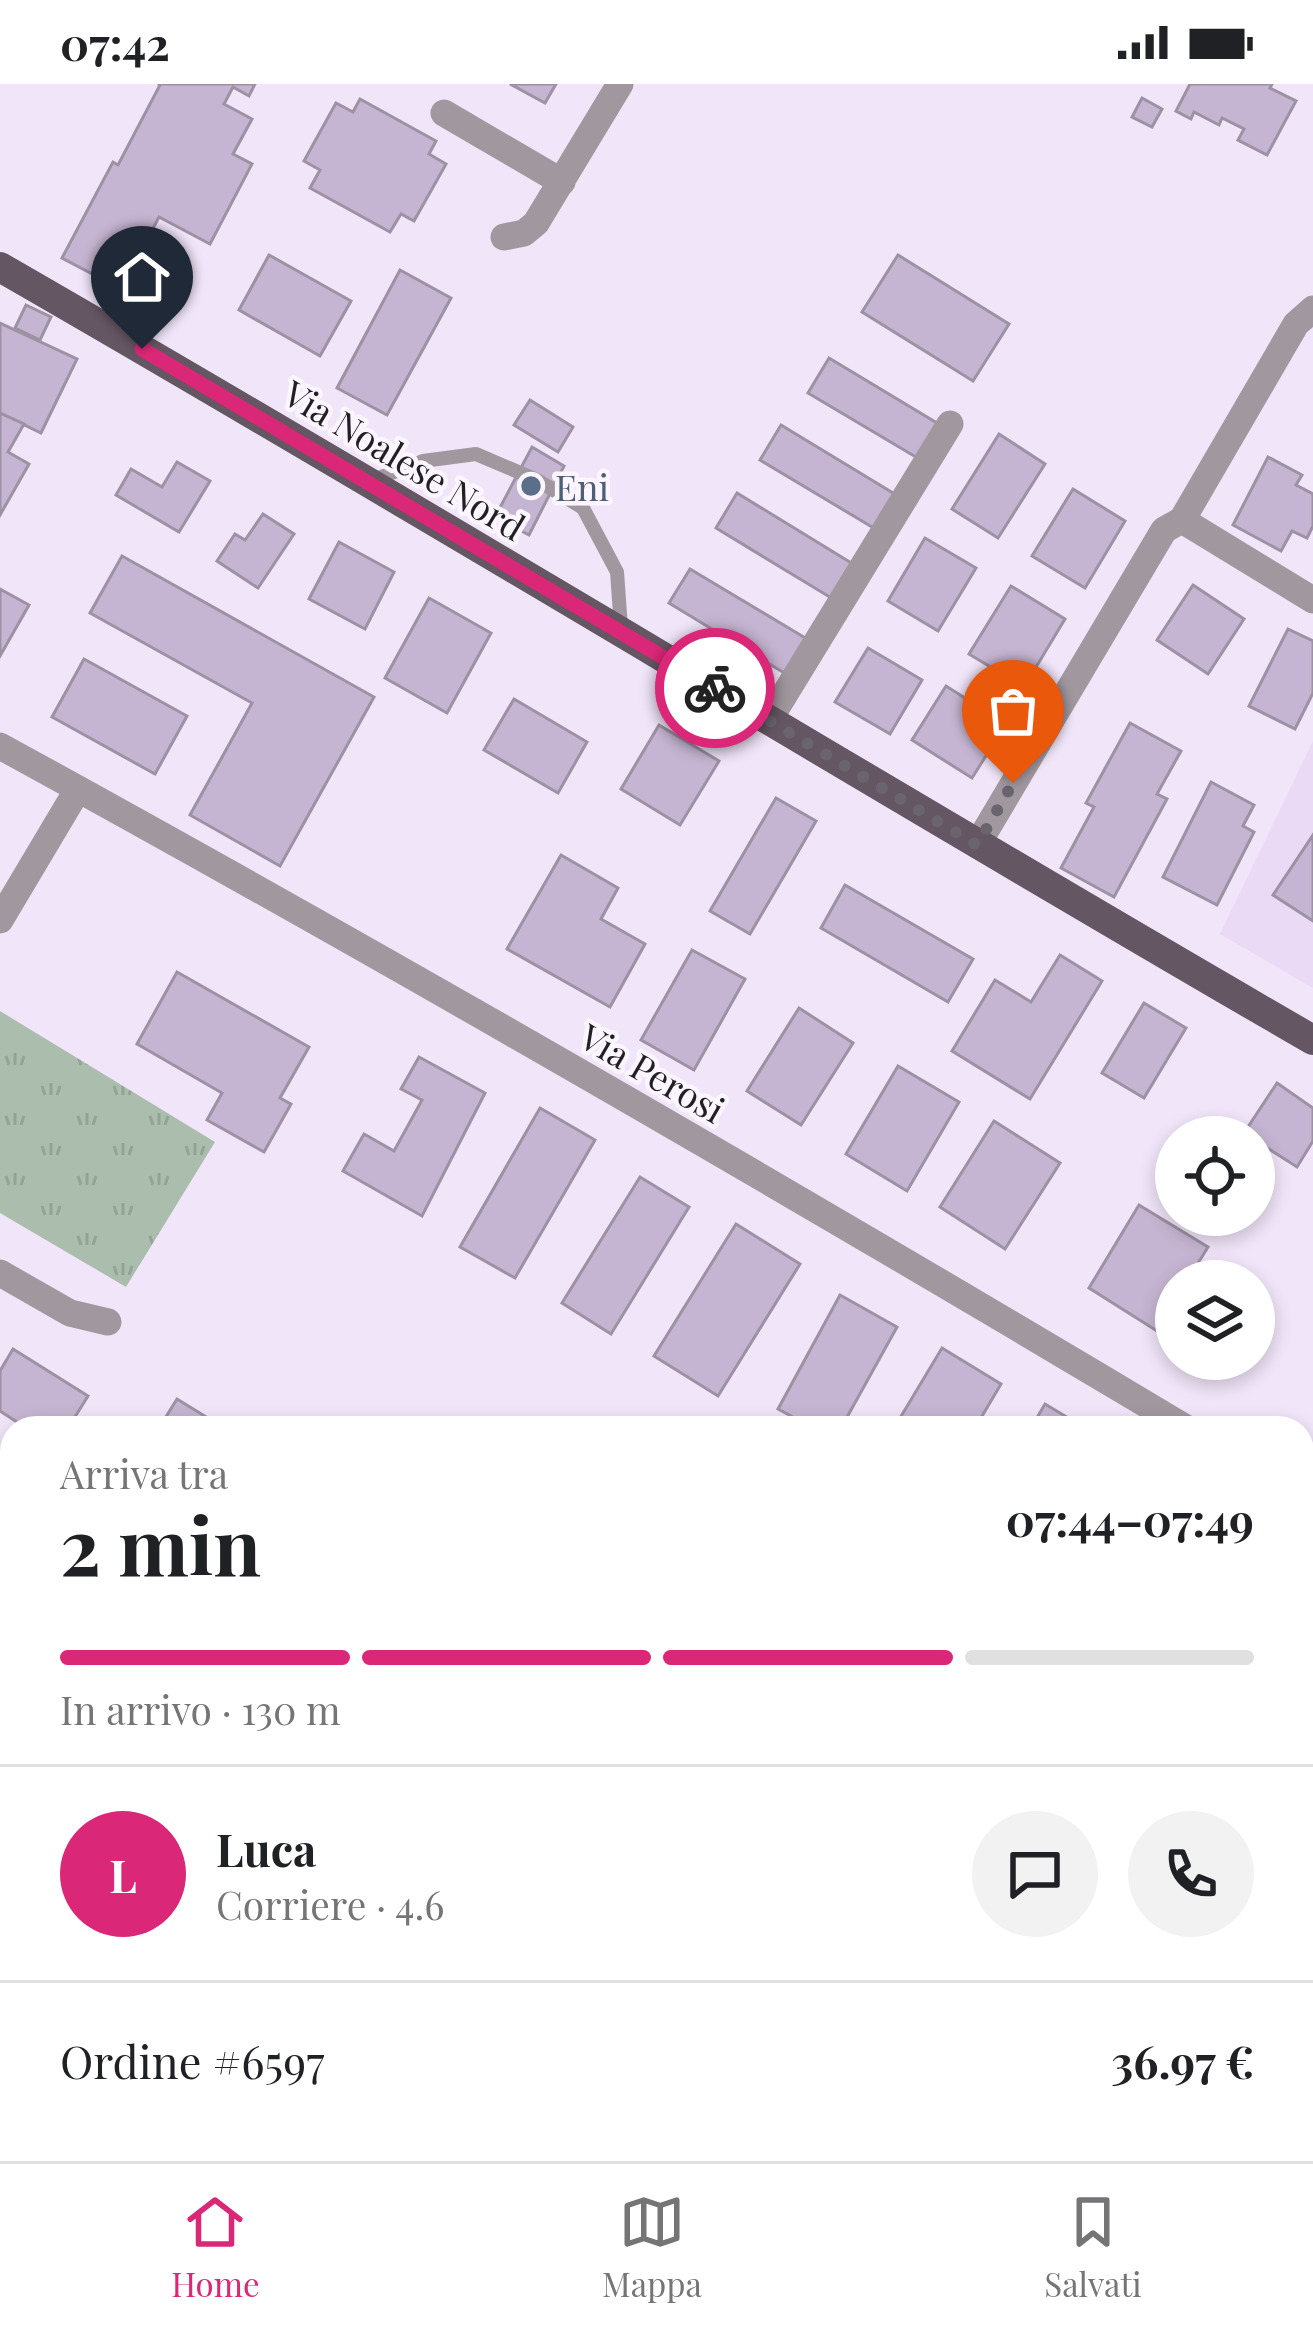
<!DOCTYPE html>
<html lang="it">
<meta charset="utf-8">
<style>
:root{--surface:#fff;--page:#f2f2f2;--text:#202124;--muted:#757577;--line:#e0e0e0;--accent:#db2777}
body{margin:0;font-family:"Playfair Display",serif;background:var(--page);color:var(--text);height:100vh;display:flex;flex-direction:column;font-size:45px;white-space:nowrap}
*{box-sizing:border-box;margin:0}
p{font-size:39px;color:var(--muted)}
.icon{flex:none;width:66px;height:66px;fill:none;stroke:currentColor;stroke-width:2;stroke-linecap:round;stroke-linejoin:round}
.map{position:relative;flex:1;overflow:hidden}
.side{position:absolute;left:0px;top:1332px;width:1314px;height:747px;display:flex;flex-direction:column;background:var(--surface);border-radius:36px 36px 0 0;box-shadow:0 6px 18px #0003}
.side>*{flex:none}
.fabs{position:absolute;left:1155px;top:1032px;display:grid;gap:24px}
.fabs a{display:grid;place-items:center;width:120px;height:120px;border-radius:50%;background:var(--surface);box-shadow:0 6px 18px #0003;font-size:60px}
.pin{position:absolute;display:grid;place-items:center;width:102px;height:102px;color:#fff;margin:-123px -51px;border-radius:50% 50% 50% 0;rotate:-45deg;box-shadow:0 0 12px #0007}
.pin .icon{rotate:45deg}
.courier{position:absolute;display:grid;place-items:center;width:120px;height:120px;margin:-60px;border:9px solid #db2777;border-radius:50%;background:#fff;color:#222;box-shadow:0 3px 15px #0007}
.summary em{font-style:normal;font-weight:700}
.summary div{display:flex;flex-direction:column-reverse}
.summary{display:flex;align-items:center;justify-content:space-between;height:204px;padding:0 60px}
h1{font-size:78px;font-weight:700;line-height:90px}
.bar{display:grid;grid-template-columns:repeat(4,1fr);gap:18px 12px;align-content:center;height:144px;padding:0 60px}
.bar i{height:15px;border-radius:9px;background:var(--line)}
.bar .active{background:var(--accent)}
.bar p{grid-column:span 4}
.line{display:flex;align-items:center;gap:30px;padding:0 60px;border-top:3px solid var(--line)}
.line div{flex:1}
.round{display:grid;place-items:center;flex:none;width:126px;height:126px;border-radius:63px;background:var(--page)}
.status{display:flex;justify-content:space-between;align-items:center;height:84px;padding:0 60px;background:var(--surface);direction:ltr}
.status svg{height:33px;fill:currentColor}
.menu{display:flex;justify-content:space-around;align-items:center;height:168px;border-top:3px solid var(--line);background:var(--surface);font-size:33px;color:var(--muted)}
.menu a{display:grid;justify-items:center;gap:6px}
.menu .active{color:var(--accent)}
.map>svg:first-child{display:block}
.built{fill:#eadaf5}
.park{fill:url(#park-tufts)}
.building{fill:#c6b5d2;stroke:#9d91a4;stroke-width:3}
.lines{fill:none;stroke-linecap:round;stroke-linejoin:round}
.lane{stroke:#a1989f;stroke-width:14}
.street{stroke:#a1989f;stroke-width:27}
.primary{stroke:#645662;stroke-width:30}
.done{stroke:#6a646f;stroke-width:12;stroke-dasharray:0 21.6}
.route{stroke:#db2777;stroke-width:15}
.service-dot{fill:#5c6f8a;stroke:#faf5fe;stroke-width:4.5}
.labels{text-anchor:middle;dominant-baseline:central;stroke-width:9;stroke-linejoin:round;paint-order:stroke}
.street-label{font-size:36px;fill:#221e25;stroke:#faf5fe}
.service-label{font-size:36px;fill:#4e5e75;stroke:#faf5fe;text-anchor:start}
</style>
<div class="status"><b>07:42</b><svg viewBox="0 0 49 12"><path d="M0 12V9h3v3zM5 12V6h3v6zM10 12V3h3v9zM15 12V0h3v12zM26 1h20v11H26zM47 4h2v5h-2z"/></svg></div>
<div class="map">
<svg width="1313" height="2077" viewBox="0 0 1313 2077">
<defs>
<pattern id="park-tufts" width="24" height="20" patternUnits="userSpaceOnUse" patternTransform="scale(3)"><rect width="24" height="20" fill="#abbead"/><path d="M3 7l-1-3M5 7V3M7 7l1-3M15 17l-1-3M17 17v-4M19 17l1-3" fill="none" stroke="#93a395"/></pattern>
</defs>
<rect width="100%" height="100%" fill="#f1e5f9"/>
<polygon class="built" points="1313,657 1313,904 1220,850"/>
<polygon class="park" points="0,927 215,1058 126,1203 0,1129"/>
<g class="building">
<polygon points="158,0 255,0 249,12 233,3 224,20 252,35 233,70 252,80 210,160 159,133 121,205 62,174 113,78 118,81 160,1"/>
<polygon points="510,0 556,0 545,19"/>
<polygon points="1190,0 1272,0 1270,4 1296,17 1267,71 1238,56 1244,45 1222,34 1219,41 1194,28 1191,35 1176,27"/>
<polygon points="1142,14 1162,25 1152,43 1132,33"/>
<polygon points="360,15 436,57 429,70 446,80 414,137 401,130 390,148 310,104 320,86 304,77 336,19 353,28"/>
<polygon points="269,171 351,217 320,272 239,226"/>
<polygon points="898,171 1009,240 973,297 862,228"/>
<polygon points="400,186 451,214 387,331 337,304"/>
<polygon points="26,221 51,233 40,256 15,244"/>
<polygon points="0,239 77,275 41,349 0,329"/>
<polygon points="829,274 947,345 926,379 808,309"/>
<polygon points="530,316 573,343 558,368 514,341"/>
<polygon points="0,329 24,340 8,368 29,380 0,431"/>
<polygon points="781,341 898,412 877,446 760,376"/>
<polygon points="999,350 1045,380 998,454 952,425"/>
<polygon points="532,363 564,382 529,451 495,433"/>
<polygon points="1268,373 1302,391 1296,401 1313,410 1313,442 1307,454 1292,447 1281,467 1233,441"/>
<polygon points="177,378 210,397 179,448 116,411 131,385 162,403"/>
<polygon points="1073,405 1125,437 1085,504 1032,472"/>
<polygon points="737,409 853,480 833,515 716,444"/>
<polygon points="263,430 294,450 258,504 217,477 235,450 245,456"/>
<polygon points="925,454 976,484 938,547 888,517"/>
<polygon points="339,458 394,488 365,545 309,515"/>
<polygon points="122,472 374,613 280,782 190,731 252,619 90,529"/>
<polygon points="690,485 807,555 786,590 669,519"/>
<polygon points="1193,501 1244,535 1208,590 1157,556"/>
<polygon points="1011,502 1065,535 1024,603 969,570"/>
<polygon points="0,505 29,521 0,572"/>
<polygon points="429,514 491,549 447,629 385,594"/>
<polygon points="1288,545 1313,557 1313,609 1295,645 1249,622"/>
<polygon points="868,564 922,596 890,650 835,618"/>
<polygon points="84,575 187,632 155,690 52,633"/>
<polygon points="946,602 1006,640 972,694 912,656"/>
<polygon points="514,615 587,658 558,709 484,666"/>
<polygon points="1130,639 1181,667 1157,710 1167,715 1114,813 1061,784 1094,723 1086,719"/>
<polygon points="659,641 719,677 680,741 621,705"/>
<polygon points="1211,698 1254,721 1243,742 1254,748 1217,821 1163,793"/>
<polygon points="776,714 816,737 750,850 710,827"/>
<polygon points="1313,751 1313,837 1273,811"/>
<polygon points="561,771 618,804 601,835 645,860 610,923 507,865"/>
<polygon points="845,801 973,875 948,918 821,844"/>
<polygon points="692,866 745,895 694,986 641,956"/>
<polygon points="1060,871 1102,897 1030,1015 952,967 995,896 1031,918"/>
<polygon points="177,888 309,963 280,1014 291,1020 264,1068 207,1036 222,1009 137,960"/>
<polygon points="1144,919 1186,944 1144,1014 1102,989"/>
<polygon points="799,924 853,959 801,1041 747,1007"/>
<polygon points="419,973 485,1009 422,1132 343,1087 364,1050 394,1067 422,1016 401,1005"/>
<polygon points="898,982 959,1018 907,1107 846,1070"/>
<polygon points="1277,999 1313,1024 1313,1057 1297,1083 1244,1049"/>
<polygon points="540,1024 595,1056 515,1194 460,1163"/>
<polygon points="994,1037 1060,1079 1005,1165 940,1123"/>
<polygon points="640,1093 689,1123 611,1250 562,1219"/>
<polygon points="1139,1121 1208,1163 1187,1197 1176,1197 1176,1215 1157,1247 1089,1204"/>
<polygon points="736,1140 800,1180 718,1312 654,1272"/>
<polygon points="840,1211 897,1243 841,1344 813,1344 778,1325"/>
<polygon points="942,1264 1001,1300 975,1344 894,1344"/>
<polygon points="13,1265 88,1312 68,1344 26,1344 0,1327 0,1287"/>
<polygon points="177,1315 224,1344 159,1344"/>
<polygon points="1045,1320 1085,1344 1031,1344"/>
<polygon points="1313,1581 1313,1665 1302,1658 1302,1600"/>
</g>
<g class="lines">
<polyline class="lane" points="373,396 423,377 476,370 537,396 583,424 617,488 621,544"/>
<g class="street">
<polyline points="444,29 562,98"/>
<polyline points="504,153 524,149 536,139 620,0"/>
<polyline points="1182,436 1313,516"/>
<polyline points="769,636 950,340"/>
<path d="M0 662C400 881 794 1110 1186 1344"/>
<polyline points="977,761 1164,446 1182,436 1296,240 1313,225"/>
<polyline points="0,836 78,705"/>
<polyline points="0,1189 70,1229 108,1238"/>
<polyline points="1302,1413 1313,1420"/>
</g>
<path class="primary" d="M0 183C440 436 873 702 1313 956"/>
</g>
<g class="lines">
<polyline class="done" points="715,604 977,761 1013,699"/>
<polyline class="route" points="142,265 715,604"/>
</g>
<circle class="service-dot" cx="531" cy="402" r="12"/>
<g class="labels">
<g class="street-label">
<text transform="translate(405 375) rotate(31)">Via Noalese Nord</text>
<text transform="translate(653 988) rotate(30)">Via Perosi</text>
</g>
<g class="service-label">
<text x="555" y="402">Eni</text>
</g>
</g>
</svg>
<div class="fabs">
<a><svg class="icon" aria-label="locate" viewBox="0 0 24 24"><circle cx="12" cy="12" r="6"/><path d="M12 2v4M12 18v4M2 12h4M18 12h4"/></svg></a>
<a><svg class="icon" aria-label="layers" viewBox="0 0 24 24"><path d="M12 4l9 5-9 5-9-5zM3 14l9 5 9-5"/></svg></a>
</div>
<div class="pin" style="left:1013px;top:699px;background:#ea580c"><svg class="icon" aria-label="bag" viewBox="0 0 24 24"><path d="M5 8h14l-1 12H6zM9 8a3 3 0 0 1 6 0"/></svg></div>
<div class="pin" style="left:142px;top:265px;background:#1f2937"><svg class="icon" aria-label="home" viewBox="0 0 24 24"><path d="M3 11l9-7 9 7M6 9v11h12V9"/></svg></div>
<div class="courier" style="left:715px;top:604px"><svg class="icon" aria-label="bike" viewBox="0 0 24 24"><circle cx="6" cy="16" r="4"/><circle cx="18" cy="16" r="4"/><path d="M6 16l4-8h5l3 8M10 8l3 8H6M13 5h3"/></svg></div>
<section class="side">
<div class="summary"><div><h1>2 min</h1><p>Arriva tra</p></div><em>07:44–07:49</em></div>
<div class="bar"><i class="active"></i><i class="active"></i><i class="active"></i><i></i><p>In arrivo · 130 m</p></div>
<div class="line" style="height:216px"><b class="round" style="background:var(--accent);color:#fff">L</b><div><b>Luca</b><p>Corriere · 4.6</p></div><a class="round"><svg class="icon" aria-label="chat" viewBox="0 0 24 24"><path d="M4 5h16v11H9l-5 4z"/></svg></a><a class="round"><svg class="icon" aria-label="phone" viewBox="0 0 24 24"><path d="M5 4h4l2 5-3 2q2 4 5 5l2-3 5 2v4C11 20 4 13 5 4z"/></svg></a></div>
<div class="line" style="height:156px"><div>Ordine #6597</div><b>36.97 €</b></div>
</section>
</div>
<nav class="menu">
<a class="active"><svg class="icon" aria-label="home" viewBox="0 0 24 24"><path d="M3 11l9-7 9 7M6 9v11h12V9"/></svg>Home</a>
<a><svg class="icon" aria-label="map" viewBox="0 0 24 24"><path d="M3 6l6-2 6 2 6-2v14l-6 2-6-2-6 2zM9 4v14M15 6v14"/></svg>Mappa</a>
<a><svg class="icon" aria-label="saved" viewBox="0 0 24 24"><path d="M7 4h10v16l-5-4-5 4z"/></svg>Salvati</a>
</nav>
